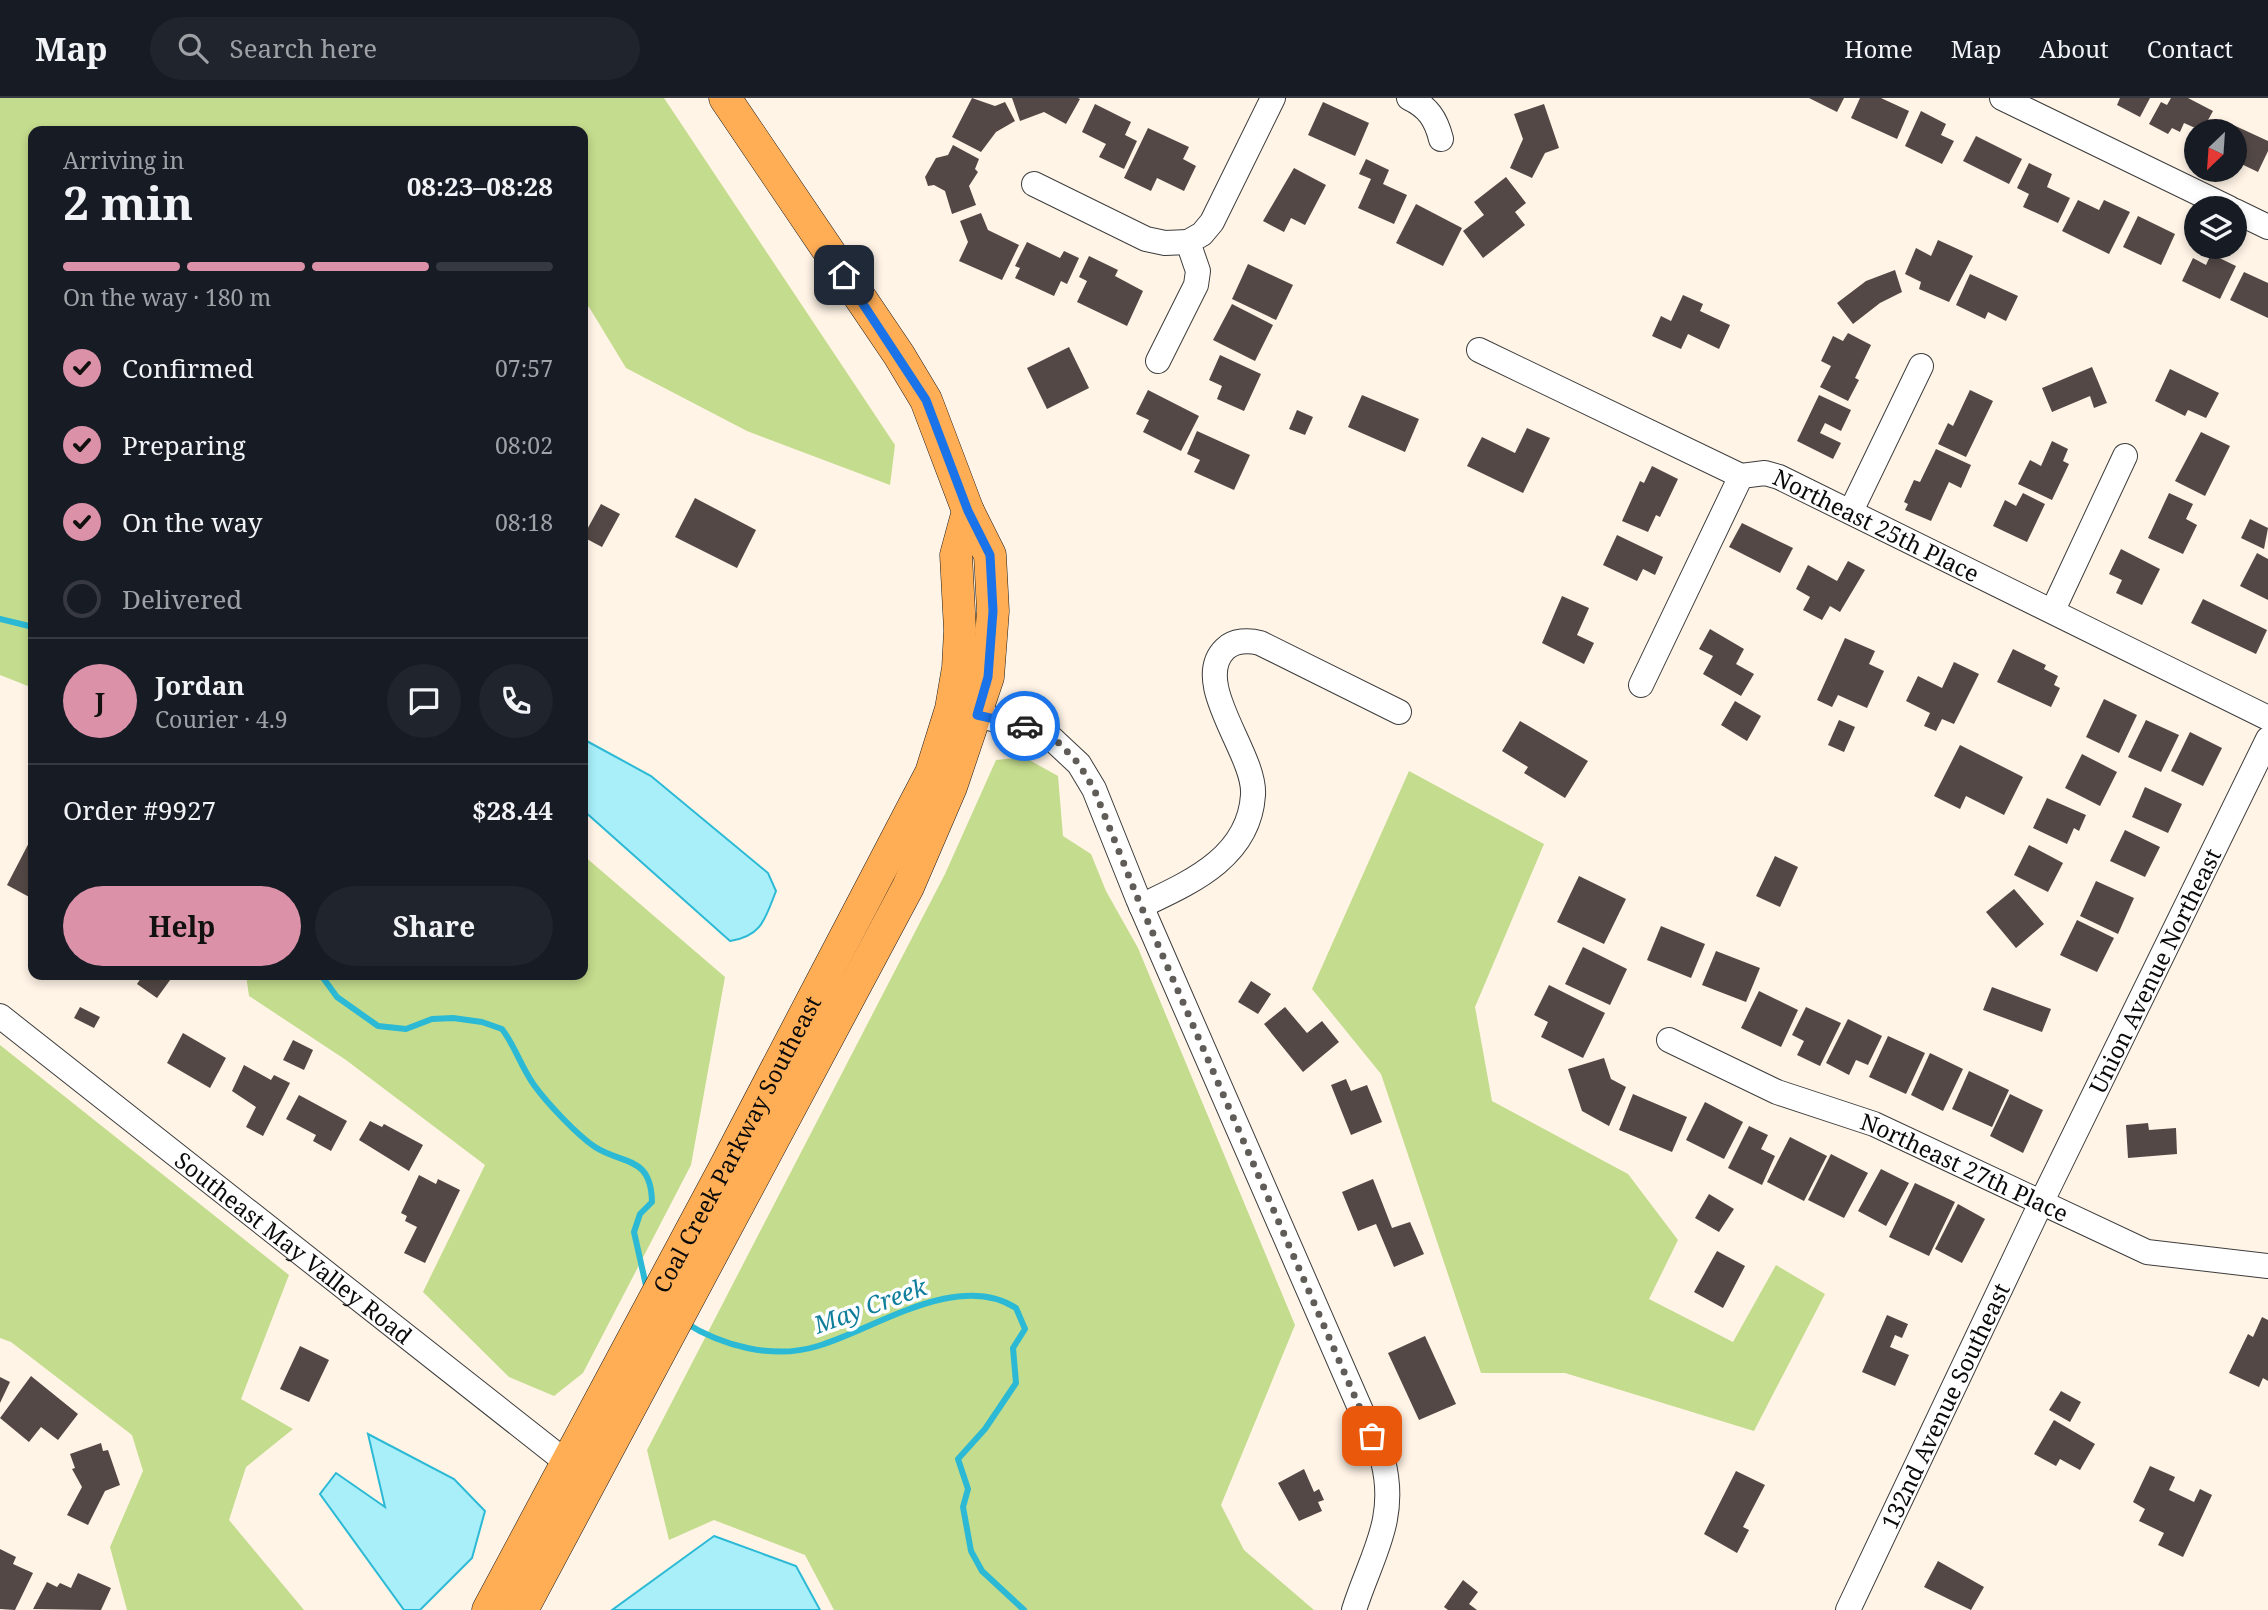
<!DOCTYPE html>
<meta charset="utf-8">
<style>
:root{--surface:#171b24;--page:#20242c;--text:#f1f3f6;--muted:#9ea1a6;--line:#363941;--accent:#db92a9}
body{margin:0;font-family:"Noto Serif",serif;background:var(--page);color:var(--text);height:100vh;display:flex;flex-direction:column;font-size:26px;white-space:nowrap}
*{box-sizing:border-box;margin:0}
p{font-size:23px;color:var(--muted)}
.icon{flex:none;width:38px;height:38px;fill:none;stroke:currentColor;stroke-width:2;stroke-linecap:round;stroke-linejoin:round}
.map{position:relative;flex:1;overflow:hidden}
.details{position:absolute;left:28px;top:28px;width:560px;height:854px;display:flex;flex-direction:column;background:var(--surface);border-radius:14px;box-shadow:0 4px 10px #0003}
.details>*{flex:none}
.needle{width:46px;rotate:205deg}
.tools{position:absolute;left:2184px;top:21px;display:grid;gap:14px}
.tools a{display:grid;place-items:center;width:63px;height:63px;border-radius:50%;background:var(--surface);box-shadow:0 4px 10px #0003;font-size:35px}
.pin{position:absolute;display:grid;place-items:center;width:60px;height:60px;color:#fff;margin:-30px;border-radius:14px;box-shadow:0 4px 10px #0006}
.courier{position:absolute;display:grid;place-items:center;width:70px;height:70px;margin:-35px;border:5px solid #1a73e8;border-radius:50%;background:#fff;color:#222;box-shadow:0 2px 9px #0007}
.overview em{font-style:normal;font-weight:700}
.overview div{display:flex;flex-direction:column-reverse}
.overview{display:flex;align-items:center;justify-content:space-between;height:119px;padding:0 35px}
h1{font-size:46px;font-weight:700;line-height:52px}
.bar{display:grid;grid-template-columns:repeat(4,1fr);gap:10px 7px;align-content:center;height:84px;padding:0 35px}
.bar i{height:9px;border-radius:5px;background:var(--line)}
.bar .active{background:var(--accent)}
.bar p{grid-column:span 4}
.line{display:flex;align-items:center;gap:18px;padding:0 35px;border-top:2px solid var(--line)}
.line div{flex:1}
.round{display:grid;place-items:center;flex:none;width:74px;height:74px;border-radius:37px;background:var(--page)}
ol{padding:0 35px;list-style:none}
li{display:flex;align-items:center;gap:21px;height:77px}
li p{margin-inline-start:auto}
li .icon{padding:7px;border-radius:50%;background:var(--accent);color:#111;stroke-width:4}
li:last-child{color:var(--muted)}
li i{width:38px;height:38px;border:4px solid var(--line);border-radius:50%}
.cta{display:flex;gap:14px;margin-top:auto;padding:14px 35px}
.cta a{flex:1;height:80px;border-radius:42px;background:var(--accent);color:#111;font-size:28px;font-weight:700;line-height:80px;text-align:center}
.cta a+a{background:var(--page);color:var(--text)}
header{display:flex;align-items:center;gap:42px;box-sizing:border-box;height:98px;padding:0 35px;background:var(--surface);border-bottom:2px solid var(--line)}
header strong{font-size:33px}
nav{display:flex;gap:38px;margin-inline-start:auto;font-size:24px}
.search{width:490px;height:63px;background:var(--page);display:flex;align-items:center;gap:18px;box-sizing:border-box;padding:0 24px;border-radius:38px;color:var(--muted);font-size:26px}
.map>svg:first-child{display:block}
.forest{fill:#c4dc8d}
.water{fill:#a8effa;stroke:#2bb9d5;stroke-width:2}
.lines{fill:none;stroke-linecap:round;stroke-linejoin:round}
.stream{stroke:#2bb9d5;stroke-width:6}
.building{fill:#534846}
.minor-casing{stroke:#3d3d3d;stroke-width:26}
.major-casing{stroke:#1b1b1b;stroke-width:33}
.minor{stroke:#fff;stroke-width:24}
.major{stroke:#ffae56;stroke-width:32}
.done{stroke:#605c57;stroke-width:7;stroke-dasharray:0 12.6}
.route{stroke:#1a73e8;stroke-width:9}
.labels{text-anchor:middle;dominant-baseline:central;stroke-width:7;stroke-linejoin:round;paint-order:stroke}
.street-label{font-size:23px;fill:#0a0a0a;stroke:#fff}
.water-label{font-size:24px;font-style:italic;fill:#0e7e9a;stroke:#fff}
</style>
<header>
<strong>Map</strong>
<div class="search"><svg class="icon" aria-label="search" viewBox="0 0 24 24"><circle cx="10" cy="10" r="6"/><path d="M15 15l6 6"/></svg>Search here</div>
<nav><a>Home</a><a>Map</a><a>About</a><a>Contact</a></nav>
</header>
<div class="map">
<svg width="2268" height="1512" viewBox="0 0 2268 1512">
<rect width="100%" height="100%" fill="#fff4e6"/>
<g class="forest">
<polygon points="0,0 664,0 895,347 890,387 747,333 626,270 589,209 583,209 583,33 33,33 33,590 0,577"/>
<polygon points="1024,659 1058,678 1063,738 1091,756 1106,793 1138,850 1295,1227 1221,1407 1244,1452 1314,1512 834,1512 805,1457 714,1422 669,1442 647,1352 945,776 996,662"/>
<polygon points="1409,673 1544,746 1475,909 1492,1003 1628,1076 1678,1142 1649,1201 1733,1244 1776,1167 1825,1196 1754,1333 1565,1275 1481,1275 1381,976 1312,891"/>
<polygon points="583,757 725,879 691,1067 583,1275 554,1298 509,1279 423,1194 485,1067 346,962 249,898 246,877 583,877"/>
<polygon points="0,947 289,1177 241,1301 293,1331 246,1369 229,1422 304,1512 127,1512 110,1449 143,1373 132,1337 11,1244 0,1240"/>
</g>
<g class="water">
<path d="M583 641 651 678 768 775 776 793C765 821 762 838 730 843L583 712Z"/>
<polygon points="368,1336 454,1381 485,1413 472,1460 420,1512 404,1512 320,1396 336,1375 385,1409"/>
<polygon points="714,1438 796,1468 820,1512 612,1512"/>
</g>
<g class="lines">
<g class="stream">
<polyline points="0,521 33,529"/>
<path d="M321 877 337 899 378 928 406 931 432 921 453 920 482 924 502 931C515 948 521 969 534 987 547 1005 577 1037 595 1049 623 1067 651 1057 652 1104L640 1116 634 1134 647 1192"/>
<path d="M684 1224C722 1248 773 1262 818 1248 873 1232 958 1172 1016 1210L1025 1231 1013 1250 1016 1285 985 1331 958 1361 968 1391 963 1409 971 1453 982 1473 1024 1512"/>
</g>
</g>
<g class="building">
<polygon points="972,0 995,8 1005,4 1015,23 996,34 981,54 952,39"/>
<polygon points="1012,0 1078,0 1080,1 1066,26 1044,14 1020,23"/>
<polygon points="1809,0 1844,0 1837,14"/>
<polygon points="1860,0 1881,0 1909,13 1897,41 1851,20"/>
<polygon points="2120,0 2150,0 2140,19 2117,7"/>
<polygon points="2171,0 2188,0 2213,13 2202,33 2184,25 2180,34 2172,30 2168,36 2149,26 2161,4 2167,7"/>
<polygon points="1323,4 1369,25 1355,58 1308,37"/>
<polygon points="1095,6 1131,24 1125,37 1137,43 1124,71 1099,59 1106,46 1082,34"/>
<polygon points="1544,6 1559,50 1545,55 1532,80 1510,70 1523,41 1514,16"/>
<polygon points="1921,13 1946,26 1941,37 1954,43 1942,66 1905,48"/>
<polygon points="2229,25 2268,43 2268,53 2258,74 2235,63 2235,33 2225,33"/>
<polygon points="1148,30 1189,49 1183,61 1196,68 1184,93 1157,80 1151,93 1124,80"/>
<polygon points="1976,38 2022,61 2009,86 1963,63"/>
<polygon points="953,47 979,61 975,71 978,74 969,88 976,107 952,116 945,93 934,87 928,88 925,79 936,60 948,57"/>
<polygon points="1366,61 1389,72 1383,86 1407,97 1394,126 1358,110 1371,81 1359,76"/>
<polygon points="2029,65 2052,76 2047,89 2070,100 2058,125 2023,109 2029,96 2017,90"/>
<polygon points="1294,70 1326,87 1305,127 1291,120 1284,134 1263,123"/>
<polygon points="1506,79 1526,105 1515,114 1525,127 1483,160 1463,133 1484,117 1474,104"/>
<polygon points="2078,102 2099,112 2104,102 2130,114 2109,156 2062,133"/>
<polygon points="1416,106 1462,130 1443,168 1396,145"/>
<polygon points="981,115 988,132 1019,147 1002,182 959,163 968,144 960,123"/>
<polygon points="2138,118 2175,136 2161,167 2123,149"/>
<polygon points="1938,142 1973,158 1949,204 1919,191 1921,184 1905,176 1916,150 1931,158"/>
<polygon points="1027,144 1060,160 1064,153 1079,160 1067,186 1061,183 1054,198 1015,180 1020,170 1015,168"/>
<polygon points="2211,156 2236,168 2220,201 2182,183 2193,160 2206,167"/>
<polygon points="1089,158 1118,172 1115,178 1143,193 1127,228 1077,204 1087,183 1079,179"/>
<polygon points="1248,166 1293,187 1276,222 1232,201"/>
<polygon points="1895,172 1902,194 1880,205 1853,226 1837,205 1866,183"/>
<polygon points="2244,174 2268,185 2268,220 2230,202"/>
<polygon points="1970,176 2018,198 2006,223 1988,214 1985,221 1956,207"/>
<polygon points="1683,197 1703,206 1700,213 1730,227 1719,251 1688,236 1681,251 1652,238 1661,218 1671,223"/>
<polygon points="1232,206 1273,227 1255,263 1213,242"/>
<polygon points="1848,235 1871,247 1855,280 1859,282 1848,303 1820,289 1831,268 1821,263 1833,238 1843,243"/>
<polygon points="1069,249 1089,290 1047,311 1027,270"/>
<polygon points="1220,257 1261,276 1244,313 1217,301 1222,288 1209,282"/>
<polygon points="2092,269 2107,305 2094,310 2090,298 2052,314 2042,290"/>
<polygon points="2170,271 2219,295 2206,320 2188,312 2185,318 2155,303"/>
<polygon points="1148,292 1199,318 1181,353 1143,334 1149,322 1136,316"/>
<polygon points="1970,292 1993,303 1966,359 1938,346 1948,325 1953,328"/>
<polygon points="1362,297 1419,321 1405,354 1348,329"/>
<polygon points="1819,297 1851,312 1841,333 1825,325 1820,335 1841,345 1833,361 1797,343"/>
<polygon points="1297,312 1313,319 1305,337 1289,331"/>
<polygon points="1527,330 1550,340 1523,395 1467,368 1482,339 1515,355"/>
<polygon points="1197,333 1250,357 1234,392 1194,374 1200,362 1187,356"/>
<polygon points="2201,334 2230,348 2205,398 2175,383"/>
<polygon points="2052,343 2068,351 2063,363 2069,366 2052,402 2018,386 2030,362 2041,368"/>
<polygon points="1936,351 1971,367 1961,390 1949,384 1931,423 1905,412 1908,406 1904,404 1914,382 1920,384"/>
<polygon points="1652,368 1678,381 1660,419 1656,417 1648,434 1622,423 1640,383 1644,385"/>
<polygon points="2023,395 2045,406 2027,444 1993,428 2005,402 2016,408"/>
<polygon points="2169,395 2193,406 2186,421 2197,427 2183,456 2148,440"/>
<polygon points="695,400 756,432 737,470 675,439"/>
<polygon points="601,406 620,416 602,449 583,439"/>
<polygon points="2250,421 2268,430 2264,451 2241,440"/>
<polygon points="1742,425 1793,450 1780,475 1729,449"/>
<polygon points="1617,437 1663,459 1655,477 1643,471 1637,483 1603,467"/>
<polygon points="2121,451 2160,471 2142,507 2116,495 2122,482 2109,476"/>
<polygon points="2257,455 2268,461 2268,502 2240,488"/>
<polygon points="1848,463 1865,472 1840,514 1830,508 1822,522 1803,512 1810,499 1796,491 1808,467 1837,483"/>
<polygon points="1562,498 1589,510 1577,537 1594,545 1584,566 1542,545"/>
<polygon points="2203,501 2267,532 2256,556 2191,525"/>
<polygon points="1710,531 1744,551 1736,566 1754,576 1741,598 1703,576 1713,558 1699,551"/>
<polygon points="1845,540 1875,553 1869,566 1884,573 1867,610 1838,597 1832,609 1817,602"/>
<polygon points="2013,551 2046,567 2044,571 2058,578 2054,587 2060,590 2051,609 1997,584"/>
<polygon points="1954,564 1979,576 1954,626 1942,621 1936,633 1924,628 1930,615 1906,603 1918,578 1942,590"/>
<polygon points="2104,601 2137,617 2119,655 2086,639"/>
<polygon points="1735,603 1761,618 1747,643 1721,627"/>
<polygon points="1839,622 1855,629 1844,654 1828,647"/>
<polygon points="2146,622 2179,637 2161,674 2128,659"/>
<polygon points="1520,623 1588,663 1565,700 1524,675 1528,669 1502,653"/>
<polygon points="2190,634 2222,650 2203,688 2171,673"/>
<polygon points="1960,647 2023,679 2004,717 1966,698 1960,711 1934,698"/>
<polygon points="2082,656 2117,674 2100,708 2065,690"/>
<polygon points="2145,689 2182,706 2168,735 2132,719"/>
<polygon points="2047,700 2086,717 2079,733 2074,730 2067,746 2033,730"/>
<polygon points="2125,732 2160,749 2145,779 2110,763"/>
<polygon points="33,737 33,801 7,787"/>
<polygon points="2029,747 2063,765 2048,794 2014,777"/>
<polygon points="1775,758 1798,769 1780,809 1756,798"/>
<polygon points="1579,778 1626,801 1604,846 1557,824"/>
<polygon points="2096,783 2134,800 2118,836 2080,818"/>
<polygon points="2014,791 2044,826 2016,850 1986,814"/>
<polygon points="2077,822 2114,840 2097,874 2060,857"/>
<polygon points="1661,828 1705,846 1691,880 1647,862"/>
<polygon points="1583,849 1627,871 1610,907 1565,886"/>
<polygon points="1716,853 1760,870 1746,904 1702,887"/>
<polygon points="143,877 170,877 173,878 157,900 137,886"/>
<polygon points="1251,883 1271,896 1258,916 1238,904"/>
<polygon points="1549,887 1605,915 1583,960 1541,939 1548,924 1534,917"/>
<polygon points="1992,889 2051,911 2042,934 1983,912"/>
<polygon points="1759,893 1798,912 1781,949 1741,930"/>
<polygon points="80,909 100,919 94,930 74,920"/>
<polygon points="1285,909 1307,935 1322,923 1339,944 1303,974 1264,926"/>
<polygon points="1806,909 1841,925 1820,968 1797,957 1804,943 1792,937"/>
<polygon points="1848,921 1882,938 1868,967 1856,962 1849,977 1826,965"/>
<polygon points="183,935 226,960 210,990 167,965"/>
<polygon points="1888,938 1925,955 1906,996 1869,979"/>
<polygon points="293,942 313,952 304,972 283,962"/>
<polygon points="1930,955 1963,971 1943,1013 1911,997"/>
<polygon points="1604,960 1611,981 1626,989 1609,1028 1582,1013 1568,971"/>
<polygon points="244,967 271,982 274,977 290,985 263,1038 246,1029 256,1009 232,993"/>
<polygon points="1969,973 2009,992 1992,1029 1952,1011"/>
<polygon points="1346,981 1351,993 1367,987 1382,1024 1351,1037 1331,987"/>
<polygon points="1633,996 1687,1019 1672,1054 1619,1032"/>
<polygon points="2010,996 2043,1012 2023,1055 1990,1038"/>
<polygon points="299,997 347,1023 331,1053 313,1043 316,1037 286,1021"/>
<polygon points="1705,1004 1743,1024 1724,1061 1686,1042"/>
<polygon points="370,1023 382,1029 384,1026 423,1047 409,1073 359,1042"/>
<polygon points="2148,1025 2149,1032 2176,1030 2177,1056 2128,1060 2126,1027"/>
<polygon points="1749,1028 1768,1037 1761,1051 1775,1058 1762,1087 1728,1070"/>
<polygon points="1790,1039 1827,1058 1804,1103 1767,1084"/>
<polygon points="1831,1056 1868,1075 1844,1120 1808,1102"/>
<polygon points="1881,1071 1909,1085 1886,1128 1858,1113"/>
<polygon points="419,1077 436,1086 438,1081 460,1092 425,1165 404,1155 417,1129 405,1123 407,1118 401,1115"/>
<polygon points="1373,1081 1392,1130 1410,1124 1424,1156 1394,1169 1376,1126 1358,1133 1342,1094"/>
<polygon points="1915,1085 1955,1104 1929,1158 1889,1139"/>
<polygon points="1709,1096 1734,1111 1719,1134 1695,1120"/>
<polygon points="1958,1106 1985,1121 1962,1165 1935,1151"/>
<polygon points="1717,1153 1745,1168 1723,1210 1694,1194"/>
<polygon points="1887,1217 1908,1226 1902,1240 1895,1237 1890,1249 1909,1257 1895,1288 1862,1274"/>
<polygon points="2262,1219 2268,1222 2268,1283 2263,1280 2259,1289 2229,1275 2248,1236 2253,1239"/>
<polygon points="1425,1238 1456,1306 1419,1322 1388,1255"/>
<polygon points="300,1248 329,1262 309,1304 280,1291"/>
<polygon points="31,1278 78,1316 58,1342 41,1329 29,1344 0,1320"/>
<polygon points="0,1279 10,1284 0,1305"/>
<polygon points="2061,1293 2081,1304 2070,1324 2049,1312"/>
<polygon points="2054,1322 2095,1346 2080,1372 2060,1361 2056,1368 2034,1356"/>
<polygon points="101,1345 103,1353 108,1352 120,1387 105,1393 88,1427 67,1417 82,1389 72,1371 75,1370 70,1356"/>
<polygon points="2150,1368 2175,1379 2169,1392 2194,1404 2200,1391 2212,1397 2183,1459 2158,1447 2164,1435 2139,1423 2145,1411 2133,1404"/>
<polygon points="1304,1371 1314,1394 1319,1391 1324,1402 1318,1404 1322,1413 1299,1423 1278,1385"/>
<polygon points="1736,1373 1765,1387 1743,1429 1749,1432 1737,1455 1704,1436"/>
<polygon points="0,1451 16,1459 13,1466 33,1475 15,1512 0,1511"/>
<polygon points="1938,1463 1984,1489 1971,1512 1924,1489"/>
<polygon points="78,1475 111,1490 101,1512 33,1511 47,1484 57,1489 60,1485 71,1490"/>
<polygon points="1463,1482 1478,1494 1469,1506 1477,1512 1448,1512 1444,1509"/>
</g>
<g class="lines">
<defs>
<g id="minor">
<path d="M1409 0C1428 9 1436 21 1441 41"/>
<polyline points="2002,0 2229,110"/>
<polyline points="1034,86 1146,141 1165,145 1188,144"/>
<polyline points="2235,113 2268,129"/>
<path id="s1" d="M1479 252 1741 378 1765 375 1779 379 2268 620"/>
<polyline points="1158,263 1196,187 1198,173 1188,144 1202,136 1212,124 1273,0"/>
<polyline points="1851,413 1921,268"/>
<polyline points="2053,512 2125,358"/>
<polyline points="1641,587 1741,378"/>
<path d="M958 613 1036 631 1048 637 1079 666 1094 691 1138 801 1383 1363C1398 1422 1371 1458 1354 1512"/>
<path d="M1141 808C1189 785 1249 760 1253 697 1256 656 1190 585 1225 551 1234 542 1249 542 1260 545L1399 614"/>
<path id="s2" d="M0 918 580 1375"/>
<path id="s3" d="M1669 942 1777 994 1874 1026 2147 1154 2268 1168"/>
<path id="s4" d="M1848 1512 2041 1105 2268 641"/>
</g>
<g id="major">
<path id="s5" d="M488 1512 724 1071 931 675 951 611 958 570 960 532 956 457 968 413"/>
<polyline points="522,1512 908,789 951,689 988,579 993,513 990,457 968,413 926,302 899,257 725,0"/>
</g>
</defs>
<use href="#minor" class="minor-casing"/>
<use href="#major" class="major-casing"/>
<use href="#minor" class="minor"/>
<use href="#major" class="major"/>
</g>
<g class="lines">
<polyline class="done" points="1025,628 1048,637 1060,646 1079,666 1094,691 1138,801 1372,1338"/>
<polyline class="route" points="844,177 926,302 968,413 990,457 993,513 988,579 977,617 1025,628"/>
</g>
<g class="labels">
<g class="street-label">
<text stroke="none"><textPath href="#s1" startOffset="438">Northeast 25th Place</textPath></text>
<text stroke="none"><textPath href="#s4" startOffset="709">Union Avenue Northeast</textPath></text>
<text stroke="none"><textPath href="#s5" startOffset="528">Coal Creek Parkway Southeast</textPath></text>
<text stroke="none"><textPath href="#s3" startOffset="322">Northeast 27th Place</textPath></text>
<text stroke="none"><textPath href="#s2" startOffset="374">Southeast May Valley Road</textPath></text>
<text stroke="none"><textPath href="#s4" startOffset="226">132nd Avenue Southeast</textPath></text>
</g>
<g class="water-label">
<text transform="translate(870 1207) rotate(-20)">May Creek</text>
</g>
</g>
</svg>
<div class="tools">
<a><svg class="needle" viewBox="-14 -14 28 28"><path d="M0-13l5 13h-10z" fill="#e53935"/><path d="M0 13l5-13h-10z" fill="#9ea1a6"/></svg></a>
<a><svg class="icon" aria-label="layers" viewBox="0 0 24 24"><path d="M12 4l9 5-9 5-9-5zM3 14l9 5 9-5"/></svg></a>
</div>
<div class="pin" style="left:1372px;top:1338px;background:#ea580c"><svg class="icon" aria-label="bag" viewBox="0 0 24 24"><path d="M5 8h14l-1 12H6zM9 8a3 3 0 0 1 6 0"/></svg></div>
<div class="pin" style="left:844px;top:177px;background:#1f2937"><svg class="icon" aria-label="home" viewBox="0 0 24 24"><path d="M3 11l9-7 9 7M6 9v11h12V9"/></svg></div>
<div class="courier" style="left:1025px;top:628px"><svg class="icon" aria-label="car" viewBox="0 0 24 24"><path d="M5 17H2v-5l4-1 3-4h7l3 4 3 1v5h-3M9 17h6M6 11h13"/><circle cx="7" cy="17" r="2"/><circle cx="17" cy="17" r="2"/></svg></div>
<section class="details">
<div class="overview"><div><h1>2 min</h1><p>Arriving in</p></div><em>08:23–08:28</em></div>
<div class="bar"><i class="active"></i><i class="active"></i><i class="active"></i><i></i><p>On the way · 180 m</p></div>
<ol>
<li><svg class="icon" aria-label="check" viewBox="0 0 24 24"><path d="M5 12l5 5 9-10"/></svg>Confirmed<p>07:57</p></li>
<li><svg class="icon" aria-label="check" viewBox="0 0 24 24"><path d="M5 12l5 5 9-10"/></svg>Preparing<p>08:02</p></li>
<li><svg class="icon" aria-label="check" viewBox="0 0 24 24"><path d="M5 12l5 5 9-10"/></svg>On the way<p>08:18</p></li>
<li><i></i>Delivered</li>
</ol>
<div class="line" style="height:126px"><b class="round" style="background:var(--accent);color:#111">J</b><div><b>Jordan</b><p>Courier · 4.9</p></div><a class="round"><svg class="icon" aria-label="chat" viewBox="0 0 24 24"><path d="M4 5h16v11H9l-5 4z"/></svg></a><a class="round"><svg class="icon" aria-label="phone" viewBox="0 0 24 24"><path d="M5 4h4l2 5-3 2q2 4 5 5l2-3 5 2v4C11 20 4 13 5 4z"/></svg></a></div>
<div class="line" style="height:91px"><div>Order #9927</div><b>$28.44</b></div>
<div class="cta"><a>Help</a><a>Share</a></div>
</section>
</div>
